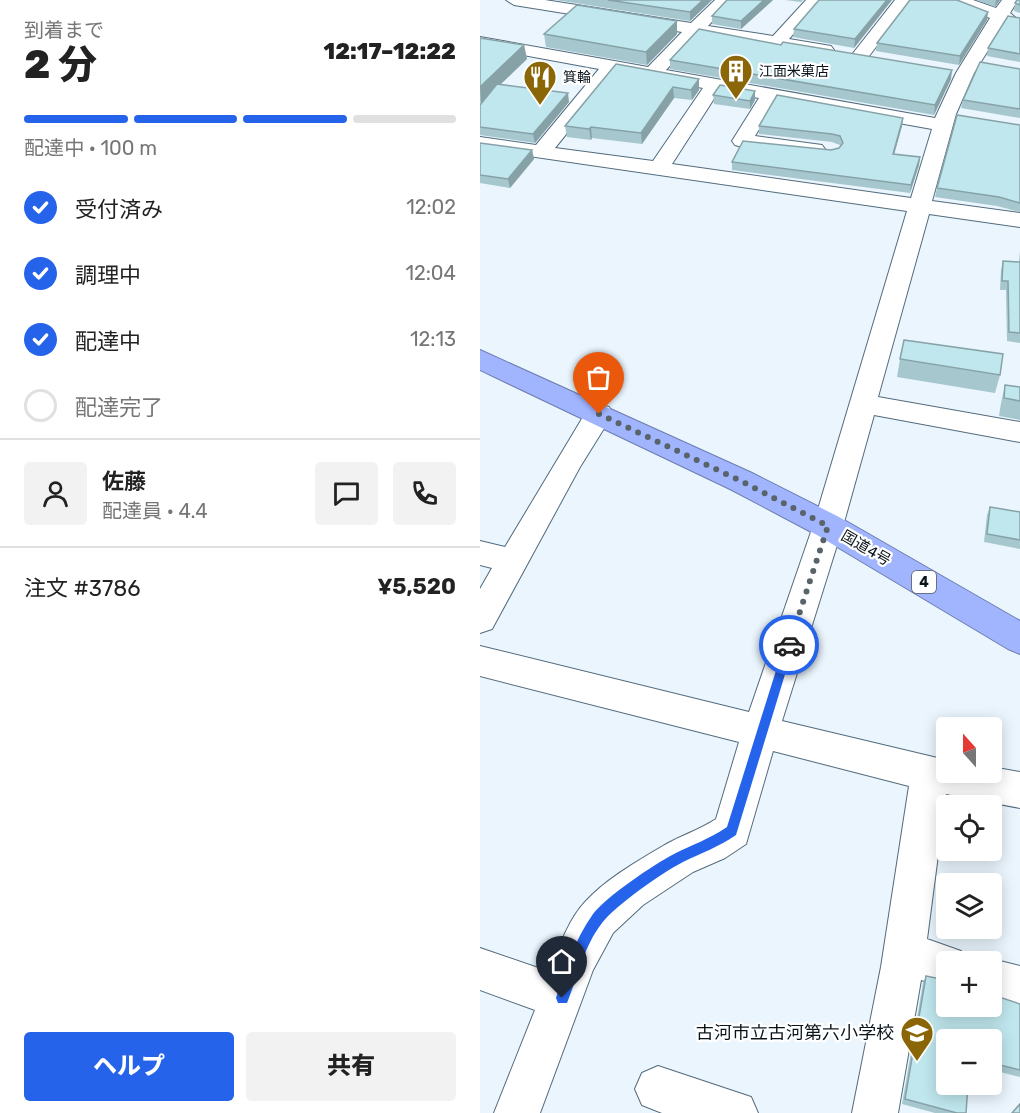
<!DOCTYPE html>
<html lang="ja">
<meta charset="utf-8">
<style>
:root{--surface:#fff;--page:#f2f2f2;--text:#222;--muted:#767676;--line:#e0e0e0;--accent:#2563eb}
body{margin:0;font-family:Rubik,"Noto Sans JP",sans-serif;background:var(--page);color:var(--text);height:100vh;display:flex;flex-direction:column;font-size:22px;white-space:nowrap}
*{box-sizing:border-box;margin:0}
p{font-size:20px;color:var(--muted)}
.icon{flex:none;width:33px;height:33px;fill:none;stroke:currentColor;stroke-width:2;stroke-linecap:round;stroke-linejoin:round}
.map{position:relative;flex:1;overflow:hidden}
.details{display:flex;flex-direction:column;background:var(--surface);width:480px}
.details>*{flex:none}
.needle{width:39px;rotate:339deg}
.tools{position:absolute;left:456px;top:717px;display:grid;gap:12px}
.tools a{display:grid;place-items:center;width:66px;height:66px;border-radius:6px;background:var(--surface);box-shadow:0 3px 15px #0003;font-size:30px}
.pin{position:absolute;display:grid;place-items:center;width:51px;height:51px;color:#fff;margin:-62px -26px;border-radius:50% 50% 50% 0;rotate:-45deg;box-shadow:0 0 6px #0007}
.pin .icon{rotate:45deg}
.courier{position:absolute;display:grid;place-items:center;width:60px;height:60px;margin:-30px;border:4px solid #2563eb;border-radius:50%;background:#fff;color:#222;box-shadow:0 2px 8px #0007}
.head em{font-style:normal;font-weight:800}
.head div{display:flex;flex-direction:column-reverse}
.head{display:flex;align-items:center;justify-content:space-between;height:102px;padding:0 24px}
h1{font-size:39px;font-weight:800;line-height:45px}
.bar{display:grid;grid-template-columns:repeat(4,1fr);gap:9px 6px;align-content:center;height:72px;padding:0 24px}
.bar i{height:8px;border-radius:4px;background:var(--line)}
.bar .on{background:var(--accent)}
.bar p{grid-column:span 4}
.line{display:flex;align-items:center;gap:15px;padding:0 24px;border-top:2px solid var(--line)}
.line div{flex:1}
.round{display:grid;place-items:center;flex:none;width:63px;height:63px;border-radius:6px;background:var(--page)}
ol{padding:0 24px;list-style:none}
li{display:flex;align-items:center;gap:18px;height:66px}
li p{margin-inline-start:auto}
li .icon{padding:6px;border-radius:50%;background:var(--accent);color:#fff;stroke-width:4}
li:last-child{color:var(--muted)}
li i{width:33px;height:33px;border:3px solid var(--line);border-radius:50%}
.action{display:flex;gap:12px;margin-top:auto;padding:12px 24px}
.action a{flex:1;height:69px;border-radius:6px;background:var(--accent);color:#fff;font-size:24px;font-weight:800;line-height:69px;text-align:center}
.action a+a{background:var(--page);color:var(--text)}
main{display:flex;flex:1;min-height:0}
.map>svg:first-child{display:block}
.lines{fill:none;stroke-linecap:round;stroke-linejoin:round}
.minor-casing{stroke:#526b7d;stroke-width:2}
.highway-casing{stroke:#6c7daf;stroke-width:2}
.minor{fill:#fff;fill-rule:evenodd}
.highway{fill:#a1b5ff;fill-rule:evenodd}
.wall{fill:#a5c7cd}
.shaded-wall{fill:#86a2a7}
.building{fill:#c0e7ee;stroke:#86a2a7;stroke-width:1.5}
.route{fill:#2563eb}
.done{stroke:#58636a;stroke-width:6;stroke-dasharray:0 10.8}
.labels{text-anchor:middle;dominant-baseline:central;stroke-width:4.5;stroke-linejoin:round;paint-order:stroke}
.far-poi-label{font-size:14px;fill:#0a141b;stroke:#fff;text-anchor:start}
.shield{fill:#fff;stroke:#545a5f;stroke-width:1.5}
.shield-label{font-size:14px;font-weight:bold;fill:#0a141b}
.street-label{font-size:15px;fill:#0a141b;stroke:#fff}
.near-poi-label{font-size:18px;fill:#0a141b;stroke:#fff;text-anchor:end}
</style>
<main>
<section class="details">
<div class="head"><div><h1>2 分</h1><p>到着まで</p></div><em>12:17–12:22</em></div>
<div class="bar"><i class="on"></i><i class="on"></i><i class="on"></i><i></i><p>配達中 · 100 m</p></div>
<ol>
<li><svg class="icon" aria-label="check" viewBox="0 0 24 24"><path d="M5 12l5 5 9-10"/></svg>受付済み<p>12:02</p></li>
<li><svg class="icon" aria-label="check" viewBox="0 0 24 24"><path d="M5 12l5 5 9-10"/></svg>調理中<p>12:04</p></li>
<li><svg class="icon" aria-label="check" viewBox="0 0 24 24"><path d="M5 12l5 5 9-10"/></svg>配達中<p>12:13</p></li>
<li><i></i>配達完了</li>
</ol>
<div class="line" style="height:108px"><a class="round"><svg class="icon" aria-label="person" viewBox="0 0 24 24"><circle cx="12" cy="8" r="4"/><path d="M4 21q1-7 8-7t8 7"/></svg></a><div><b>佐藤</b><p>配達員 · 4.4</p></div><a class="round"><svg class="icon" aria-label="chat" viewBox="0 0 24 24"><path d="M4 5h16v11H9l-5 4z"/></svg></a><a class="round"><svg class="icon" aria-label="phone" viewBox="0 0 24 24"><path d="M5 4h4l2 5-3 2q2 4 5 5l2-3 5 2v4C11 20 4 13 5 4z"/></svg></a></div>
<div class="line" style="height:78px"><div>注文 #3786</div><b>¥5,520</b></div>
<div class="action"><a>ヘルプ</a><a>共有</a></div>
</section>
<div class="map">
<svg width="540" height="1113" viewBox="0 0 540 1113">
<rect width="100%" height="100%" fill="#eaf5fd"/>
<g class="lines">
<defs>
<g id="minor">
<path d="M26 0H65L211 23 235 0H252L228 26 293 36 326 0H343L309 39 351 46 354 50 351 54 345 55 219 35 186 70 455 118 476 73 510 18 471 4 469 0H493L516 8 522 0H538L530 13 536 18 533 22 525 23 494 73 476 114 452 201 540 213V227L449 214 398 397 540 422V442L394 415 363 526 302 721 466 760V772H512V767L540 772V808L466 794 447 939 481 951 485 962H466V987L441 980 418 1113H372L401 967 429 786 293 751 266 844 245 858 213 872 163 905 133 933 113 970 60 1113H14L55 1010 0 990V948L70 972C78 950 88 920 105 902 126 879 156 862 183 846 200 836 219 830 236 819L259 742 0 676V646L269 712 333 526 427 211 0 149V137L56 145 119 69 0 47V37L168 67 202 32 34 5ZM136 72 223 88 173 161 75 148ZM239 91 279 98 252 141 255 145 262 147 335 155 342 153 345 149 342 145 275 136 296 101 452 129 431 198 192 164Z"/>
<polygon points="415,0 432,0 386,60 374,60 371,56 374,52"/>
<polygon points="119,405 129,407 133,414 100,467 12,629 0,633 0,589 12,568 0,565 0,541 25,547 109,407"/>
<polygon points="512,959 540,966 540,1010 512,1001 512,962 505,962"/>
<polygon points="178,1066 271,1097 278,1113 182,1113 162,1105 155,1089 162,1073"/>
</g>
<polygon id="highway" points="0,350 272,473 359,517 540,621 540,654 528,649 337,535 250,489 0,370"/>
</defs>
<use href="#minor" class="minor-casing"/>
<use href="#highway" class="highway-casing"/>
<use href="#minor" class="minor"/>
<use href="#highway" class="highway"/>
</g>
<g class="wall">
<polygon points="76,0 232,0 210,21"/>
<polygon points="293,0 261,29 232,24 232,16"/>
<polygon points="305,0 323,0 321,2"/>
<polygon points="339,0 412,0 374,48 313,37 314,29"/>
<polygon points="497,0 520,0 515,7"/>
<polygon points="540,0 540,13 534,11 535,3"/>
<polygon points="540,18 540,62 507,56 508,48"/>
<polygon points="507,20 479,65 396,51 397,43"/>
<polygon points="197,21 197,34 167,65 66,47 64,34"/>
<polygon points="0,38 44,45 47,59 20,85 89,102 55,143 0,135 0,105 6,98 0,103"/>
<polygon points="301,45 471,79 454,115 190,69 190,60"/>
<polygon points="136,64 219,79 219,90 212,100 194,98 162,144 112,138 111,140 87,137 85,126"/>
<polygon points="540,69 540,118 481,108 483,100"/>
<polygon points="275,91 275,100 270,109 234,104 233,95"/>
<polygon points="540,125 540,212 517,206 455,197 457,188"/>
<polygon points="279,126 422,126 414,154 440,157 439,165 430,193 252,170 252,162 351,150 359,148 361,146 360,145 352,142 279,134"/>
<polygon points="0,143 52,150 54,159 30,188 0,183"/>
<polygon points="540,251 540,343 527,341 526,290 520,290 521,270 523,261 539,262"/>
<polygon points="420,359 520,375 515,393 417,377"/>
<polygon points="525,385 540,387 540,420 519,416 521,403"/>
<polygon points="510,507 540,512 540,549 504,542 507,515"/>
<polygon points="446,976 540,1004 540,1077 512,1070 512,1040 466,1040 486,1113 455,1113 422,1104 443,983"/>
</g>
<g class="shaded-wall">
<polygon points="223,0 232,0 210,21 210,12"/>
<polygon points="284,0 293,0 261,29 261,21"/>
<polygon points="407,0 412,0 374,48 375,39"/>
<polygon points="516,0 520,0 515,7"/>
<polygon points="508,12 507,20 479,65 480,56"/>
<polygon points="197,21 197,34 167,65 166,52"/>
<polygon points="44,45 47,59 1,103 0,87"/>
<polygon points="472,70 471,79 454,115 455,105"/>
<polygon points="219,79 219,90 212,100 211,90"/>
<polygon points="193,87 194,98 162,144 161,133"/>
<polygon points="275,91 275,100 270,109 270,101"/>
<polygon points="88,93 89,102 55,143 53,134"/>
<polygon points="423,118 422,126 412,162 413,154"/>
<polygon points="111,127 112,138 111,140 109,129"/>
<polygon points="52,150 54,159 30,188 28,179"/>
<polygon points="440,157 439,165 430,193 431,185"/>
</g>
<g class="building">
<polygon points="128,0 223,0 210,12"/>
<polygon points="247,0 284,0 261,21 232,16"/>
<polygon points="339,0 407,0 375,39 314,29"/>
<polygon points="430,0 477,0 508,12 480,56 397,43"/>
<polygon points="537,0 540,0 540,5 535,3"/>
<polygon points="97,5 197,21 166,52 64,34"/>
<polygon points="528,16 540,18 540,54 508,48"/>
<polygon points="219,29 301,45 303,42 472,70 455,105 190,60"/>
<polygon points="0,38 44,45 0,87"/>
<polygon points="500,62 540,69 540,109 483,100"/>
<polygon points="136,64 219,79 211,90 193,87 161,133 111,127 109,129 85,126"/>
<polygon points="17,84 88,93 53,134 0,127 0,105"/>
<polygon points="240,85 275,91 270,101 233,95"/>
<polygon points="297,95 423,118 413,154 440,157 431,185 252,162 263,141 351,150 359,148 363,143 360,136 352,134 279,126"/>
<polygon points="477,115 540,125 540,203 519,197 457,188"/>
<polygon points="0,143 52,150 28,179 0,175"/>
<polygon points="523,261 540,262 540,333 529,332 528,281 522,281"/>
<polygon points="424,340 523,354 520,375 420,359"/>
<polygon points="525,385 540,387 540,401 524,398"/>
<polygon points="510,507 540,512 540,540 507,534"/>
<polygon points="446,976 466,980 466,1006 512,1006 512,988 515,989 516,996 540,1004 540,1070 512,1063 512,1040 466,1040 466,1084 488,1084 486,1113 477,1113 425,1099"/>
<polygon points="540,1104 540,1113 532,1113"/>
</g>
<path class="route" d="M309 640 314 645 256 835C237 848 223 852 203 862 183 872 136 905 122 923 104 946 98 976 87 1003H78L76 998C85 970 95 939 113 914 127 896 173 865 194 854 213 844 228 840 247 827L304 645Z"/>
<g class="lines">
<polyline class="done" points="119,414 261,481 348,526 309,645"/>
</g>
<defs>
<symbol id="building-pin" viewBox="-11 -11 22 30"><path d="M0 17L-7.5 6A9.5 9.5 0 1 1 7.5 6Z" fill="#8b6606" stroke="#fff"/><path d="M-4-6H4V6H1V3H-1V6H-4ZM-2.5-4.3h1.7v1.8h-1.7ZM.8-4.3h1.7v1.8H.8ZM-2.5-1h1.7V.8h-1.7ZM.8-1h1.7V.8H.8Z" fill="#fff"/></symbol>
<symbol id="restaurant-pin" viewBox="-11 -11 22 30"><path d="M0 17L-7.5 6A9.5 9.5 0 1 1 7.5 6Z" fill="#8b6606" stroke="#fff"/><path d="M-5-6h1v4h1v-4h1v4h1v-4h1v5L-1.5 .5V6h-2V.5L-5-1ZM5-6V6H3V1.5H1.5Q1.5-4 5-6Z" fill="#fff"/></symbol>
<symbol id="school-pin" viewBox="-11 -11 22 30"><path d="M0 17L-7.5 6A9.5 9.5 0 1 1 7.5 6Z" fill="#8b6606" stroke="#fff"/><path d="M0-5L7-2L0 1L-7-2ZM-4 1L0 2.5L4 1V4Q0 6-4 4Z" fill="#fff"/></symbol>
</defs>
<g fill-rule="evenodd">
<use href="#building-pin" x="237" y="52" width="38" height="52"/>
<use href="#restaurant-pin" x="41" y="58" width="38" height="52"/>
<use href="#school-pin" x="418" y="1014" width="38" height="52"/>
</g>
<g class="labels">
<g class="far-poi-label">
<text x="279" y="71">江面米菓店</text>
<text x="83" y="77">箕輪</text>
</g>
<rect class="shield" x="432" y="571" width="24" height="22" rx="4.5"/>
<g class="shield-label">
<text x="444" y="582">4</text>
</g>
<g class="street-label">
<text transform="translate(386 548) rotate(30)">国道4号</text>
</g>
<g class="near-poi-label">
<text x="414" y="1033">古河市立古河第六小学校</text>
</g>
</g>
</svg>
<div class="tools">
<a><svg class="needle" viewBox="-14 -14 28 28"><path d="M0-13l5 13h-10z" fill="#e53935"/><path d="M0 13l5-13h-10z" fill="#767676"/></svg></a>
<a><svg class="icon" aria-label="locate" viewBox="0 0 24 24"><circle cx="12" cy="12" r="6"/><path d="M12 2v4M12 18v4M2 12h4M18 12h4"/></svg></a>
<a><svg class="icon" aria-label="layers" viewBox="0 0 24 24"><path d="M12 4l9 5-9 5-9-5zM3 14l9 5 9-5"/></svg></a>
<a>+</a>
<a>−</a>
</div>
<div class="pin" style="left:119px;top:414px;background:#ea580c"><svg class="icon" aria-label="bag" viewBox="0 0 24 24"><path d="M5 8h14l-1 12H6zM9 8a3 3 0 0 1 6 0"/></svg></div>
<div class="pin" style="left:82px;top:998px;background:#1f2937"><svg class="icon" aria-label="home" viewBox="0 0 24 24"><path d="M3 11l9-7 9 7M6 9v11h12V9"/></svg></div>
<div class="courier" style="left:309px;top:645px"><svg class="icon" aria-label="car" viewBox="0 0 24 24"><path d="M5 17H2v-5l4-1 3-4h7l3 4 3 1v5h-3M9 17h6M6 11h13"/><circle cx="7" cy="17" r="2"/><circle cx="17" cy="17" r="2"/></svg></div>
</div>
</main>
